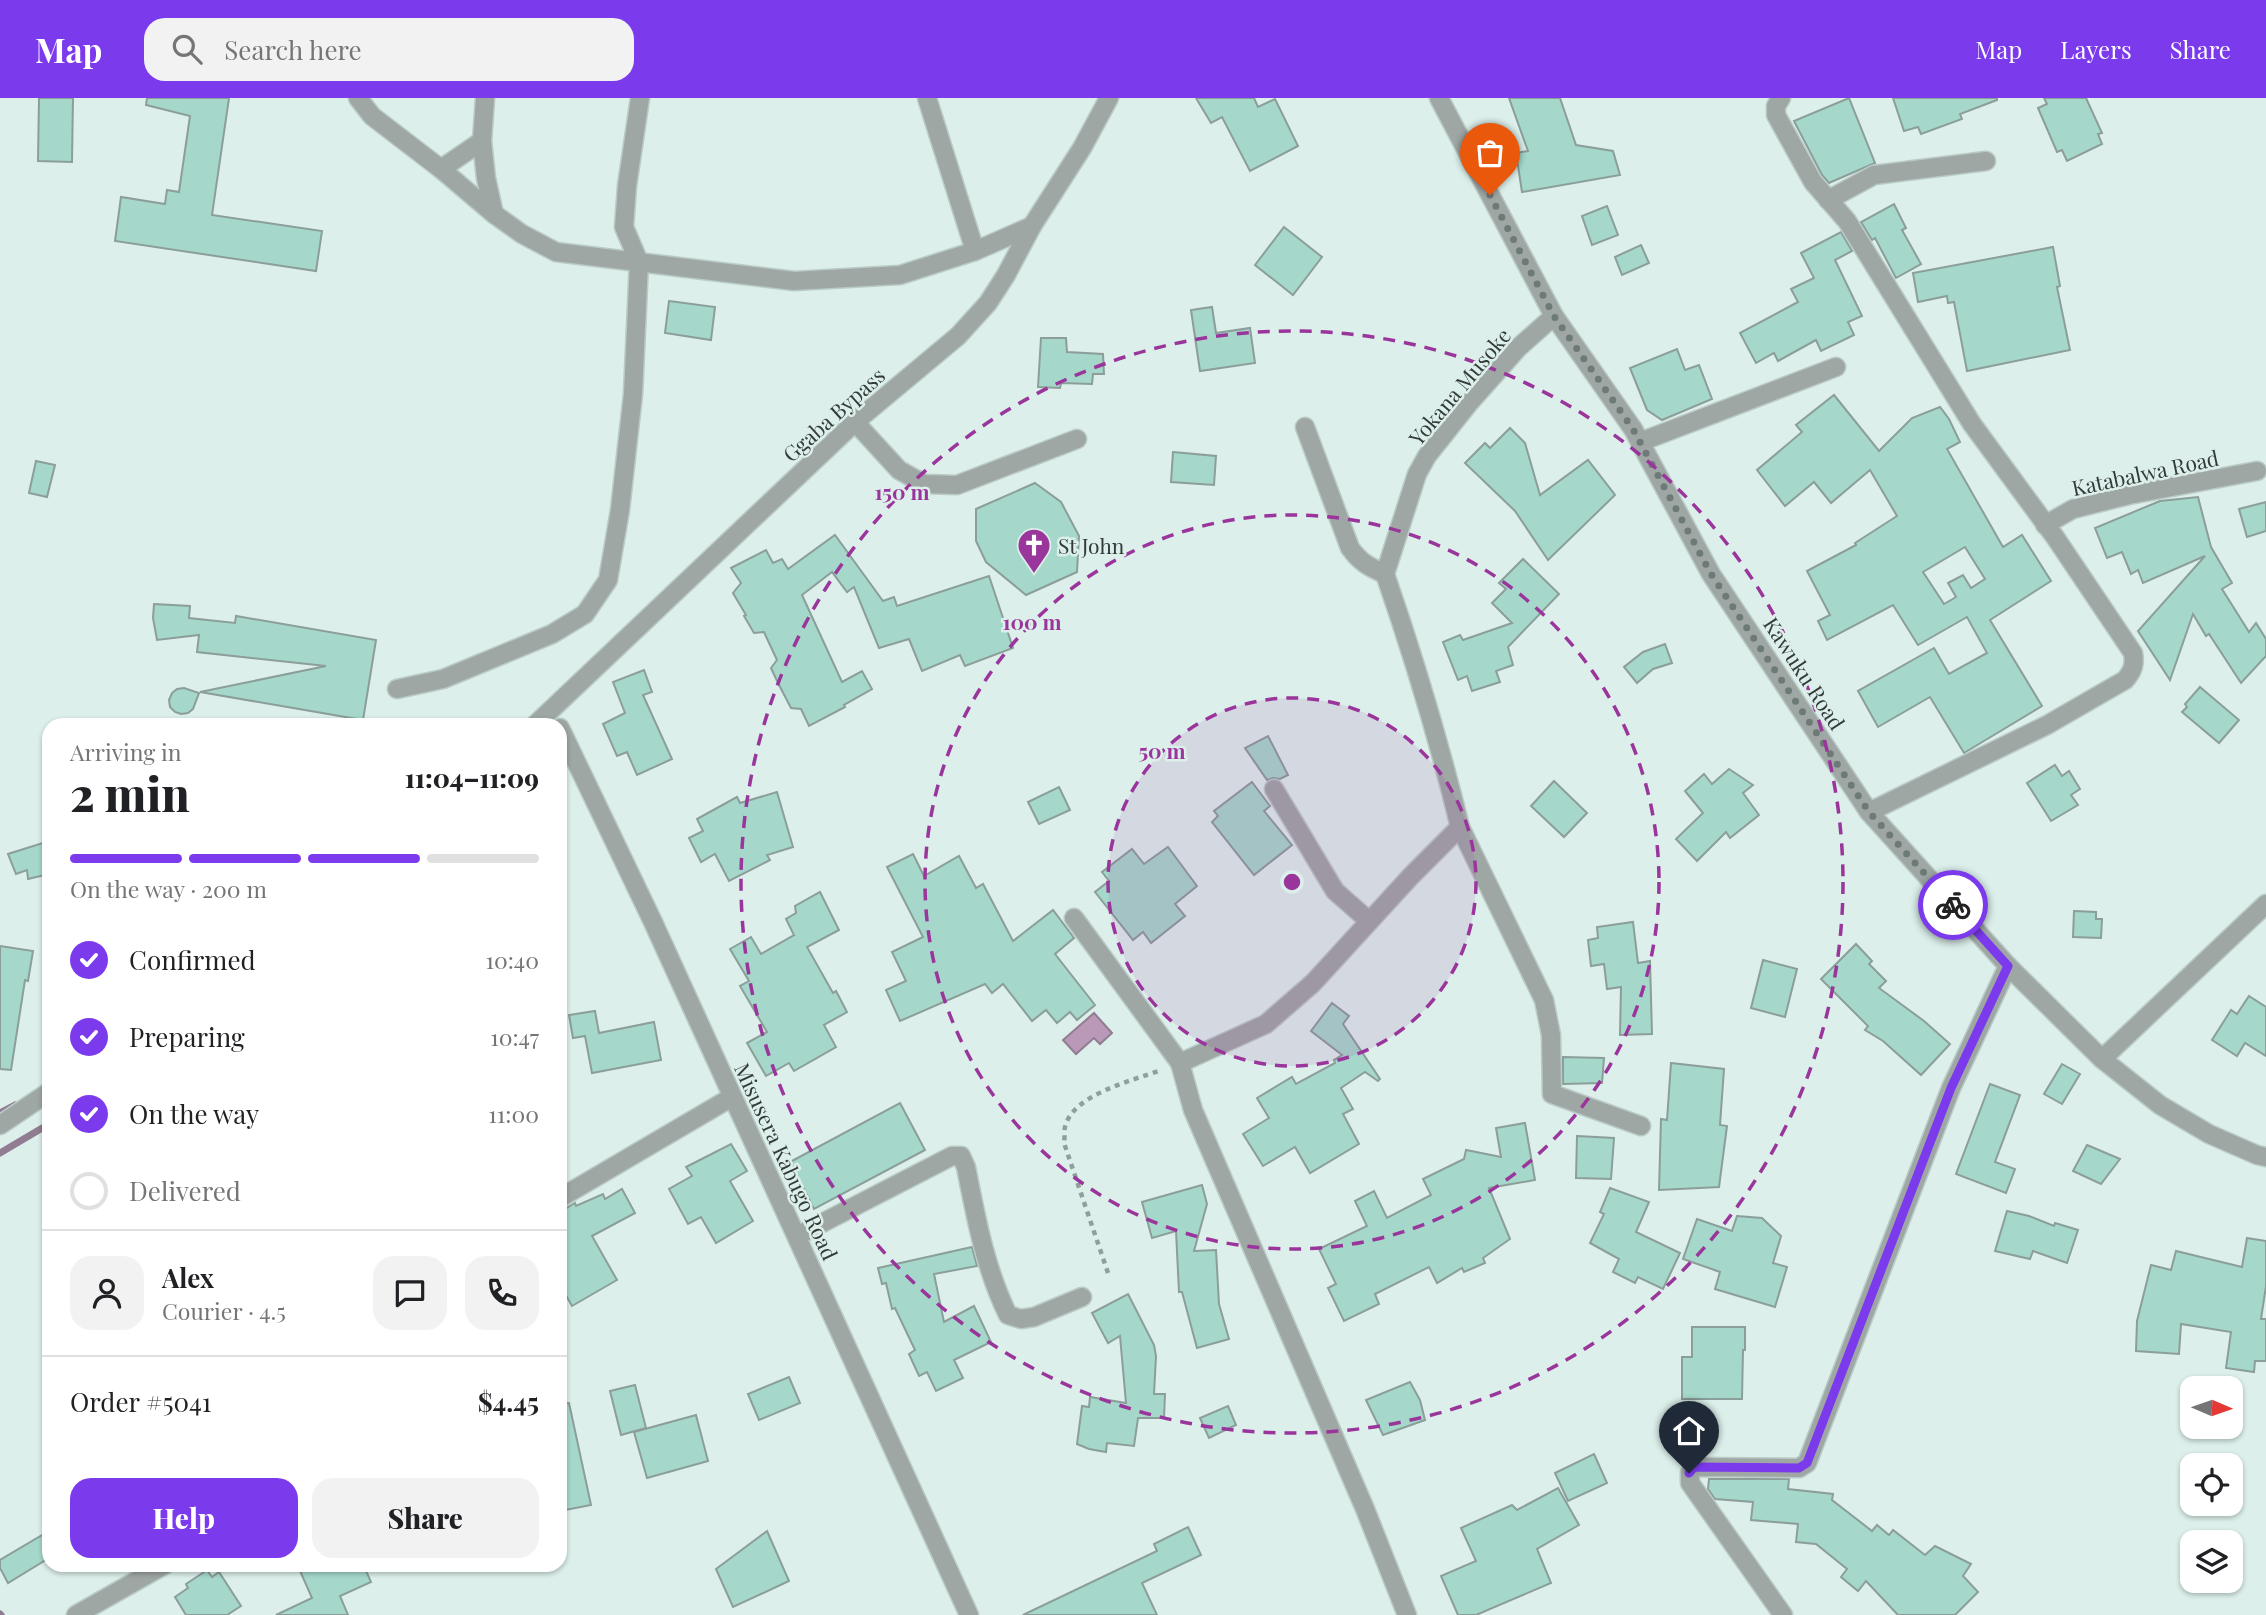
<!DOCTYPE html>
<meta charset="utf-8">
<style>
:root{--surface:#fff;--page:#f2f2f2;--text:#202124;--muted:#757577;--line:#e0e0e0;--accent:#7c3aed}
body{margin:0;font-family:"Playfair Display",serif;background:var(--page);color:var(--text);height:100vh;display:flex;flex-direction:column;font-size:26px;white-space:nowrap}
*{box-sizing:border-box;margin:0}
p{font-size:23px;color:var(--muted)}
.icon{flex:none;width:38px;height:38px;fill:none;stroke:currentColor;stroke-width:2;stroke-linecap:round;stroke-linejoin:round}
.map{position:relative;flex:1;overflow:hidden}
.drawer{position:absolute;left:42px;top:620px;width:525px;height:854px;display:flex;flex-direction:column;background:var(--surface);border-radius:21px;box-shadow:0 2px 5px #0004}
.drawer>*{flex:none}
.needle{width:46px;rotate:92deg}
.fabs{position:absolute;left:2180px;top:1278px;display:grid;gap:14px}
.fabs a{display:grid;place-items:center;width:63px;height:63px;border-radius:14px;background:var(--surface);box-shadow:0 2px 5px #0004;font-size:35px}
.pin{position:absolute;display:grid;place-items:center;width:60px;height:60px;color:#fff;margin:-72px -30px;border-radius:50% 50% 50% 0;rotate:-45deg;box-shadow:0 0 7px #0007}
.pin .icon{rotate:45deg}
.courier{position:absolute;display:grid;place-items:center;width:70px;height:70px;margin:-35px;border:5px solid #7c3aed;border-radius:50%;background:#fff;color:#222;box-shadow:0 2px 9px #0007}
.overview em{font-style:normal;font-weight:800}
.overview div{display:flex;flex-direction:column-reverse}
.overview{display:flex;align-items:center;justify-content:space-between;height:119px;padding:0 28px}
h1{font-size:46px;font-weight:800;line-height:52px}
.bar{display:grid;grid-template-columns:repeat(4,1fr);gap:10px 7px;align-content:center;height:84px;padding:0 28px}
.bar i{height:9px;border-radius:5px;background:var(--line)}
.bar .selected{background:var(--accent)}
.bar p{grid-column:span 4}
.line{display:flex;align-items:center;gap:18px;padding:0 28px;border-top:2px solid var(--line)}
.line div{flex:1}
.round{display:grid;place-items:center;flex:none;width:74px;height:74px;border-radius:21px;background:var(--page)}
ol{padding:0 28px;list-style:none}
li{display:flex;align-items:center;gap:21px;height:77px}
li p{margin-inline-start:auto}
li .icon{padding:7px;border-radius:50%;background:var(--accent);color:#fff;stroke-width:4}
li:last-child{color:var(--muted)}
li i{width:38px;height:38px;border:4px solid var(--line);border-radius:50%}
.button{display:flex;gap:14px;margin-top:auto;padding:14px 28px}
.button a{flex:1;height:80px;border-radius:21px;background:var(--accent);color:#fff;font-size:28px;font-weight:800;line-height:80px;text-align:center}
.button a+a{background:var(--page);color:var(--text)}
header{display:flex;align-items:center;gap:42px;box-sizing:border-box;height:98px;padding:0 35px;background:var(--accent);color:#fff}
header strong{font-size:33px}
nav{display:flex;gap:38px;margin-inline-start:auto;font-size:24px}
.search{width:490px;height:63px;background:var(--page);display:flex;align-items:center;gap:18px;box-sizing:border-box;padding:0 24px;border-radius:21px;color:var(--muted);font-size:26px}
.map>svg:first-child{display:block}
.water{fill:#b999b7;stroke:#917d91;stroke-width:2}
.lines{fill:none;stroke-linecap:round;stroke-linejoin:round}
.stream{stroke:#917d91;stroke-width:7}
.building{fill:#a5d8cb;stroke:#8b9e99;stroke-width:2;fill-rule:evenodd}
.minor-casing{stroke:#bacbc7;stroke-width:21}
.path{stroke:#919f9b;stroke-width:4.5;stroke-dasharray:5 5;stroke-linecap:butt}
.minor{stroke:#9fa7a5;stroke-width:18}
.done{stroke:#6e7a77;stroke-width:7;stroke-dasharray:0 12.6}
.route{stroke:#7c3aed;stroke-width:9}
.ring{fill:none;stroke:#9a359b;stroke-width:3.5;stroke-dasharray:12 9}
.labels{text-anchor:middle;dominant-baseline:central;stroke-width:5;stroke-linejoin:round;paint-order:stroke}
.street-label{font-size:21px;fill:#333b39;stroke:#dcefea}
.poi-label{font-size:21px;fill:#333b39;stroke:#dcefea;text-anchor:start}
.centre{fill:#9a359b;stroke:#dcefea;stroke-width:3.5}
.ring-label{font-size:21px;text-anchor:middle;font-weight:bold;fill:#9a359b;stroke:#dcefea;stroke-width:5;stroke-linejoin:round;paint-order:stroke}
</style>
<header>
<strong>Map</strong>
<div class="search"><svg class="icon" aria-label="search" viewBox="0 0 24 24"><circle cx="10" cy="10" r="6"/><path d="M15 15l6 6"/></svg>Search here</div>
<nav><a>Map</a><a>Layers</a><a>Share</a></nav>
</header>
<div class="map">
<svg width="2266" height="1517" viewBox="0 0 2266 1517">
<rect width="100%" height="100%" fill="#dcefea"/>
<polygon class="water" points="1094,915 1112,935 1100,946 1094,940 1076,956 1063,942"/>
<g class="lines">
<g class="stream">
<polyline points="0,1015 15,1007"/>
<polyline points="0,1055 49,1026"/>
<polyline points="0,1516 1,1517"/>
</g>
</g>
<g class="building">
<polygon points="39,0 73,0 72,64 38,63"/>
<polygon points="147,0 229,0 212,117 322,133 316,173 115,143 121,99 165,106 167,92 179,94 190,18 146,7"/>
<polygon points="1196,0 1254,0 1258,9 1275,1 1298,48 1250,73 1222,19 1211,25"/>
<polygon points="1509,0 1560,0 1576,47 1613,53 1620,77 1522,94 1516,55 1528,53"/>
<polygon points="1849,0 1875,65 1829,85 1822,77 1794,23"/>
<polygon points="1893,0 1997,0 1997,2 1960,16 1962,21 1921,36 1918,29 1904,33"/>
<polygon points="2044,0 2086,0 2102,35 2098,36 2102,46 2067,63 2062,52 2057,54 2038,10 2047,6"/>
<polygon points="1894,106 1906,130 1902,132 1921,166 1896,180 1875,140 1872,142 1861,124"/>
<polygon points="1607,108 1618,137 1592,147 1582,118"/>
<polygon points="1284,129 1322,159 1293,197 1255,167"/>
<polygon points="1841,134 1852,153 1835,162 1862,218 1848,224 1854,237 1821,253 1816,242 1778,263 1774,255 1756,265 1740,235 1798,204 1791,191 1814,180 1801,155"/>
<polygon points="1641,147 1649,165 1622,177 1615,159"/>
<polygon points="2053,149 2060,188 2057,189 2070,252 1967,273 1954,204 1948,205 1947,198 1918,204 1913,175"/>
<polygon points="669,203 715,209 711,242 665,235"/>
<polygon points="1212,209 1216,235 1250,230 1255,265 1200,273 1191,212"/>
<polygon points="1041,240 1066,240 1067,254 1103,256 1104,276 1093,276 1092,286 1061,285 1060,290 1038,289"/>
<polygon points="1677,251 1685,272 1699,267 1712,301 1662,322 1647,312 1630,270"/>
<path d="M1834 297 1879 353 1912 320 1940 309 1949 321 1960 344 1947 351 2003 449 2022 437 2051 483 1990 522 2042 608 1964 655 1930 599 1878 629 1858 593 1934 550 1949 576 1987 555 1967 519 1918 547 1893 507 1827 542 1818 523 1830 517 1807 473 1856 447 1855 445 1897 418 1870 372 1831 405 1814 384 1785 408 1757 372 1802 334 1796 327ZM1965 449 1985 481 1971 490 1963 477 1948 485 1956 499 1944 506 1923 474Z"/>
<polygon points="1510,330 1525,345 1540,397 1588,362 1615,397 1548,462 1515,413 1465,365 1485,345 1490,350"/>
<polygon points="1173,354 1216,358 1214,387 1171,384"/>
<polygon points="36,363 55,367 47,399 29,395"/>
<polygon points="1035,385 1061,404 1079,438 1077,474 1026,497 986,464 976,443 976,411"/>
<polygon points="2198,399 2211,449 2232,485 2222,491 2249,534 2256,525 2266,541 2266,558 2241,585 2209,536 2206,538 2193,516 2170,582 2138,533 2205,458 2143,485 2138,472 2131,476 2122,454 2107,460 2095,430 2160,403"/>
<polygon points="2266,404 2266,433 2247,439 2239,411"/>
<polygon points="835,437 883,503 894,499 897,508 989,478 1013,550 965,568 960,557 922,573 909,541 879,550 854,489 847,494 832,474 802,497 842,584 862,573 872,591 844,607 845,609 809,628 801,611 791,610 778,585 771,570 777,562 764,534 754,535 744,518 746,517 733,495 741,485 731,470 766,452 773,465 782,461 788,471"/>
<polygon points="1523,461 1559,496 1508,549 1513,567 1496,573 1500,584 1472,593 1467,578 1458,582 1443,544 1460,537 1463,542 1512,525 1492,505 1506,491 1499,485"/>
<polygon points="154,506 190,508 189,520 235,525 236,518 376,542 363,622 200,594 326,568 197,554 199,537 157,542 153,520"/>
<polygon points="1665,546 1672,565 1653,571 1637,585 1624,569 1643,554"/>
<polygon points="644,572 652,594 643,597 672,661 637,677 627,654 617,658 603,626 625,615 613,584"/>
<polygon points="2200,589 2239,622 2219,645 2182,614 2187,609 2185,606"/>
<polygon points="184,590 199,595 193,611 188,615 181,616 175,614 170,609 169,602 172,595 177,591"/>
<polygon points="1268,638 1288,677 1280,681 1273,680 1267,682 1245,650"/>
<polygon points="2055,667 2062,678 2069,673 2080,691 2071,697 2078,707 2051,723 2027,685"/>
<polygon points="1729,671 1753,687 1743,695 1759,717 1730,740 1726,734 1697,763 1676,741 1703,715 1685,693 1704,676 1712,686"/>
<polygon points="1554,683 1587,715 1564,739 1531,708"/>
<polygon points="1252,684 1270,708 1264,713 1292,747 1254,777 1212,724 1218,718 1214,713"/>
<polygon points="1059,689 1070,712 1039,726 1028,704"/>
<polygon points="777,694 793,749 767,757 770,762 729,783 715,756 701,764 689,740 703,733 697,721 737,699 740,705"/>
<polygon points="49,743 49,776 28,781 27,772 16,776 8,756"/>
<polygon points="1168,749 1197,788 1175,806 1185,818 1151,845 1143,834 1133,842 1095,794 1109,783 1102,774 1132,751 1144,766"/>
<polygon points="913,756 924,778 959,758 976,790 983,786 1013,843 1053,812 1074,840 1055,856 1095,907 1077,922 1070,914 1057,925 1046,912 1032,923 1003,886 992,895 985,886 900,923 886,892 906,883 892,854 923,839 887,769"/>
<polygon points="820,794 839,832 807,849 833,895 836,893 847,914 824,927 836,949 794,973 789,965 766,978 747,945 767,934 740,888 749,883 730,851 751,839 761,856 794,837 786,821 796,815 795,808"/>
<polygon points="2074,813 2096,814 2096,821 2102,821 2101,840 2073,839"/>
<polygon points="1633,824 1638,865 1650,863 1652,936 1620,937 1621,889 1607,891 1604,866 1591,868 1588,842 1598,840 1597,829"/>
<polygon points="1856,846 1872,863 1869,866 1886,883 1879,890 1924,923 1950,946 1921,977 1883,943 1865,932 1868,928 1821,881"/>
<polygon points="0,848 33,853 28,883 25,882 11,972 0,971"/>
<polygon points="1763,862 1797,871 1785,919 1751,910"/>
<polygon points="2249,898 2266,909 2266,958 2245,945 2237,958 2212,942 2231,912 2237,916"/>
<polygon points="1332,905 1349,918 1343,926 1380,981 1378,983 1365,974 1341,990 1353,1011 1343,1016 1359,1046 1310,1075 1295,1049 1263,1068 1243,1036 1269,1020 1257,1000 1292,979 1296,986 1335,965 1334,962 1342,957 1311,933"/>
<polygon points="595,913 599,935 654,924 661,962 592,975 585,938 573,940 569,917"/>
<polygon points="1563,959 1604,960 1602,985 1563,986"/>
<polygon points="1671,965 1724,971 1720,1027 1727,1028 1719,1089 1659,1092 1661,1021 1667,1022"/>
<polygon points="2062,966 2080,976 2062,1006 2044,996"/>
<polygon points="1990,986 2020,997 1995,1064 2015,1071 2006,1095 1956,1076"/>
<polygon points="900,1005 925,1052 814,1111 790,1064"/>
<polygon points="1525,1025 1535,1082 1489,1090 1510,1141 1483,1160 1485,1165 1464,1174 1462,1170 1437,1185 1429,1169 1375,1196 1379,1206 1344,1223 1328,1190 1336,1186 1319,1151 1367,1128 1355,1103 1374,1093 1387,1120 1431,1097 1423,1081 1464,1061 1466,1052 1501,1059 1496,1030"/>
<polygon points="1577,1038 1614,1040 1611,1081 1576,1080"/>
<polygon points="731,1046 747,1073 730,1083 753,1123 716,1145 701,1119 688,1126 669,1091 692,1078 686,1069"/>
<polygon points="2087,1047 2120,1061 2101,1086 2073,1073"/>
<polygon points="1202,1087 1207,1106 1194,1153 1216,1152 1219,1206 1229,1241 1197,1250 1182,1194 1179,1194 1176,1133 1152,1140 1142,1104"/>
<polygon points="1610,1090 1649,1104 1636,1134 1680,1155 1663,1191 1638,1179 1635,1185 1613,1174 1619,1161 1590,1145 1604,1116 1600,1114"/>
<polygon points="622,1091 635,1115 592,1138 617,1182 572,1208 560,1187 560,1114 575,1105 576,1108 603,1096 605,1101"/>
<polygon points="2007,1113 2029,1118 2054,1128 2055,1125 2078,1132 2067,1165 2033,1153 2030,1161 1995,1153"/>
<polygon points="1737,1118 1762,1120 1781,1138 1773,1165 1787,1169 1775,1209 1715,1191 1720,1174 1683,1161 1697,1121 1732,1133"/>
<polygon points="2247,1140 2266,1143 2266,1188 2261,1221 2266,1221 2266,1263 2255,1263 2254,1274 2226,1270 2231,1234 2181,1226 2179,1256 2136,1253 2137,1223 2151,1167 2171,1172 2176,1153 2242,1169"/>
<polygon points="972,1149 977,1168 934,1176 944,1224 974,1208 991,1244 954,1262 963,1280 936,1293 927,1274 919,1278 909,1256 915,1252 895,1210 892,1211 886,1185 882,1186 878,1170"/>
<polygon points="1128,1196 1154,1247 1156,1258 1154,1296 1165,1296 1164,1320 1138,1320 1134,1348 1107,1345 1106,1354 1089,1351 1077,1346 1082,1308 1089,1309 1090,1299 1126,1305 1120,1238 1108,1245 1092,1215"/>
<polygon points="1692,1229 1745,1229 1745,1252 1743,1252 1742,1301 1682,1301 1682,1259 1692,1259"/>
<polygon points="789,1279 800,1305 759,1322 748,1296"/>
<polygon points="1410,1284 1420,1302 1425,1322 1383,1337 1366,1302"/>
<polygon points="635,1287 646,1330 621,1337 610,1293"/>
<polygon points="569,1305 591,1407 560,1413 560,1306"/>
<polygon points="1228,1308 1236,1327 1209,1340 1200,1320"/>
<polygon points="696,1317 708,1363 647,1380 634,1334"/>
<polygon points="1594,1356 1607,1385 1568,1403 1555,1375"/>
<polygon points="1709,1381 1789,1381 1788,1391 1833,1396 1832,1402 1872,1433 1877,1427 1889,1437 1893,1432 1925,1457 1935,1448 1971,1466 1963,1478 1978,1494 1955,1517 1898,1517 1866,1483 1858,1493 1841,1479 1847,1471 1816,1446 1796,1444 1798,1426 1751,1422 1753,1404 1715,1401 1708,1391"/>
<polygon points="1558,1390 1579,1427 1537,1451 1551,1485 1476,1517 1458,1517 1441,1478 1476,1463 1461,1430 1512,1407 1517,1412"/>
<polygon points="1188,1429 1201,1457 1142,1485 1157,1517 1023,1517 1157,1453 1154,1446"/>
<polygon points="49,1433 49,1460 8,1485 0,1470 0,1462"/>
<polygon points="767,1433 789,1483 733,1509 716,1471"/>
<polygon points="297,1466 363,1466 371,1484 340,1498 348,1517 276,1517 312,1500"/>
<polygon points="207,1472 212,1479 219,1474 241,1508 227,1517 186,1517 175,1499 188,1490 186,1486"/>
</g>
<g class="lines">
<defs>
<g id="minor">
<polyline points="358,0 372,18 441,71 494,116 522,136 556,154 794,183 900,177 975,153 1032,128"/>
<polyline points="485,0 482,43 486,80 494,116"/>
<polyline points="927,0 975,153"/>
<polyline points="1439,0 1554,218 1633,331 1711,476 1869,714 2008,868 2102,961 2160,1007 2209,1036 2257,1057 2266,1059"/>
<path d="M1781 0 1776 8V17L1813 84 1847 123 1972 326 2055 439 2133 555C2135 566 2133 573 2125 582L2047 627 1869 714"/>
<polyline points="441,71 482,43"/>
<polyline points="1828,102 1874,77 1986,63"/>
<polyline points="855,324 899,372 924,386 957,387 1077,341"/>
<path d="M1305 329 1350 450C1360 464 1369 469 1385 476"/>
<polyline points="1640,344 1836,269"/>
<polyline points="2045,427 2073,411 2129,397 2257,373"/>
<path d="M1385 476C1414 560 1439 643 1460 729L1411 778 1313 885 1266 926 1180 965 1193 1012 1365 1411 1407 1517"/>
<polyline points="1385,476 1417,376 1427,358 1470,304 1518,250 1554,218"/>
<polyline points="397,591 443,581 552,536 585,516 608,482 620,412 633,296 639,164 624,129 627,88 640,0"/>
<polyline points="536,626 855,324 958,238 988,205 1006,177 1032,128 1082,50 1109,0"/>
<polyline points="560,630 653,824 969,1517"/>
<polyline points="1274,691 1335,793 1369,823"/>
<polyline points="1460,729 1544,902 1551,937 1552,996 1641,1028"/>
<polyline points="1074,820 1180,965"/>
<polyline points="2102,961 2266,806"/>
<polyline points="0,1027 49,994"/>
<polyline points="560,1100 732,999"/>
<path d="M797 1138 952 1058H961L966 1069C976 1120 985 1170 1008 1217L1021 1221 1034 1219 1082 1199"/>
<polyline points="76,1517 166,1466"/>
<polyline points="1783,1517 1690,1385 1690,1375 1694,1369 1799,1370 1807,1365 1951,990 2008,868"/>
</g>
</defs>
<use href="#minor" class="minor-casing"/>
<path class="path" d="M1108 1175 1064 1045C1065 1040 1064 1034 1065 1029 1073 996 1132 983 1161 972"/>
<use href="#minor" class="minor"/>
</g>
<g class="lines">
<polyline class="done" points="1490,97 1554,218 1633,331 1711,476 1869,714 1953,807"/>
<polyline class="route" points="1689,1375 1694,1369 1799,1370 1807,1365 1951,990 2008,868 1953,807"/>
</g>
<circle cx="1292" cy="784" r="184" fill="#9a359b" fill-opacity=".12"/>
<g class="ring">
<circle cx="1292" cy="784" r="184"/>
<circle cx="1292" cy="784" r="367"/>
<circle cx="1292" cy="784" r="551"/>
</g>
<defs>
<symbol id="church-pin" viewBox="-11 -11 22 30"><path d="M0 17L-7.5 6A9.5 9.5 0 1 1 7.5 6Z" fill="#9a359b" stroke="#dcefea"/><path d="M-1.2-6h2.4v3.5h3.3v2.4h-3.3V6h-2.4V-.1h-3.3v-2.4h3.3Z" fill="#fff"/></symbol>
</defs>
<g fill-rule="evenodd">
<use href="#church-pin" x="1015" y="428" width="38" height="52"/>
</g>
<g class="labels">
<g class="street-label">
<text transform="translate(1459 288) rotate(-50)">Yokana Musoke</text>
<text transform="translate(833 316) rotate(-42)">Ggaba Bypass</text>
<text transform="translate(2145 374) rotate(-12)">Katabalwa Road</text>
<text transform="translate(1805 575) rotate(57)">Kawuku Road</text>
<text transform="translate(787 1063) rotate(65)">Misusera Kabugo Road</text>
</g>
<g class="poi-label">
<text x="1058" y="447">St John</text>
</g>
</g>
<circle cx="1292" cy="784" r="10" class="centre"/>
<g class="ring-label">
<text x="902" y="402">150 m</text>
<text x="1032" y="532">100 m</text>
<text x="1162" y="661">50 m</text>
</g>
</svg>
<div class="fabs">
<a><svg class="needle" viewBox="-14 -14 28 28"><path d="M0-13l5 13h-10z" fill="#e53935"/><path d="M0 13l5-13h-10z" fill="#757577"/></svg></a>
<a><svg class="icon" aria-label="locate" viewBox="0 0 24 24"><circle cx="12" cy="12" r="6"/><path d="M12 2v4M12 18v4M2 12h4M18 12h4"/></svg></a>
<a><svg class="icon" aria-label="layers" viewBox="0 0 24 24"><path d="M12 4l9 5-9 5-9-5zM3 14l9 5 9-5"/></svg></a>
</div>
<div class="pin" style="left:1490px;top:97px;background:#ea580c"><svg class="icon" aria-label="bag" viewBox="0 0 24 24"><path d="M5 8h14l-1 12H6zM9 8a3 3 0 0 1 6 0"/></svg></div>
<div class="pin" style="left:1689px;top:1375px;background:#1f2937"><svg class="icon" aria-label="home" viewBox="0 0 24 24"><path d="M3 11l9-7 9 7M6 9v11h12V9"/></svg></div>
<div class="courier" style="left:1953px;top:807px"><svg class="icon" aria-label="bike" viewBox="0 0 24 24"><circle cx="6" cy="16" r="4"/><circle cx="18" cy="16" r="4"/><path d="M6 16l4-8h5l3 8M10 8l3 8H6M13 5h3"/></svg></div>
<section class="drawer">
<div class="overview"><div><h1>2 min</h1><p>Arriving in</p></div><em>11:04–11:09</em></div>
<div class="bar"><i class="selected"></i><i class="selected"></i><i class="selected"></i><i></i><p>On the way · 200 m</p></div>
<ol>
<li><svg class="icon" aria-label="check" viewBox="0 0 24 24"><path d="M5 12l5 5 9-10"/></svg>Confirmed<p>10:40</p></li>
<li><svg class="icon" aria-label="check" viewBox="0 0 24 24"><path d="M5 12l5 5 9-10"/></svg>Preparing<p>10:47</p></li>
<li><svg class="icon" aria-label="check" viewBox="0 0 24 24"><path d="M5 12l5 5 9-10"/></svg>On the way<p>11:00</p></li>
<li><i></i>Delivered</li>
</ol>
<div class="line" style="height:126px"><a class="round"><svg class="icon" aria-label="person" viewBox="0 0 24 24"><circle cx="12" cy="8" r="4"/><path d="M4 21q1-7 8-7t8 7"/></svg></a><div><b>Alex</b><p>Courier · 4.5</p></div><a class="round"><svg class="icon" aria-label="chat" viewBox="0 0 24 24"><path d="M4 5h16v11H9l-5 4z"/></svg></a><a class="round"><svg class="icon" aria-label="phone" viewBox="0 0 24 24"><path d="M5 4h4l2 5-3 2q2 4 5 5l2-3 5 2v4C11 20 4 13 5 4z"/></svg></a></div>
<div class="line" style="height:91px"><div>Order #5041</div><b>$4.45</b></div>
<div class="button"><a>Help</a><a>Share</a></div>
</section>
</div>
